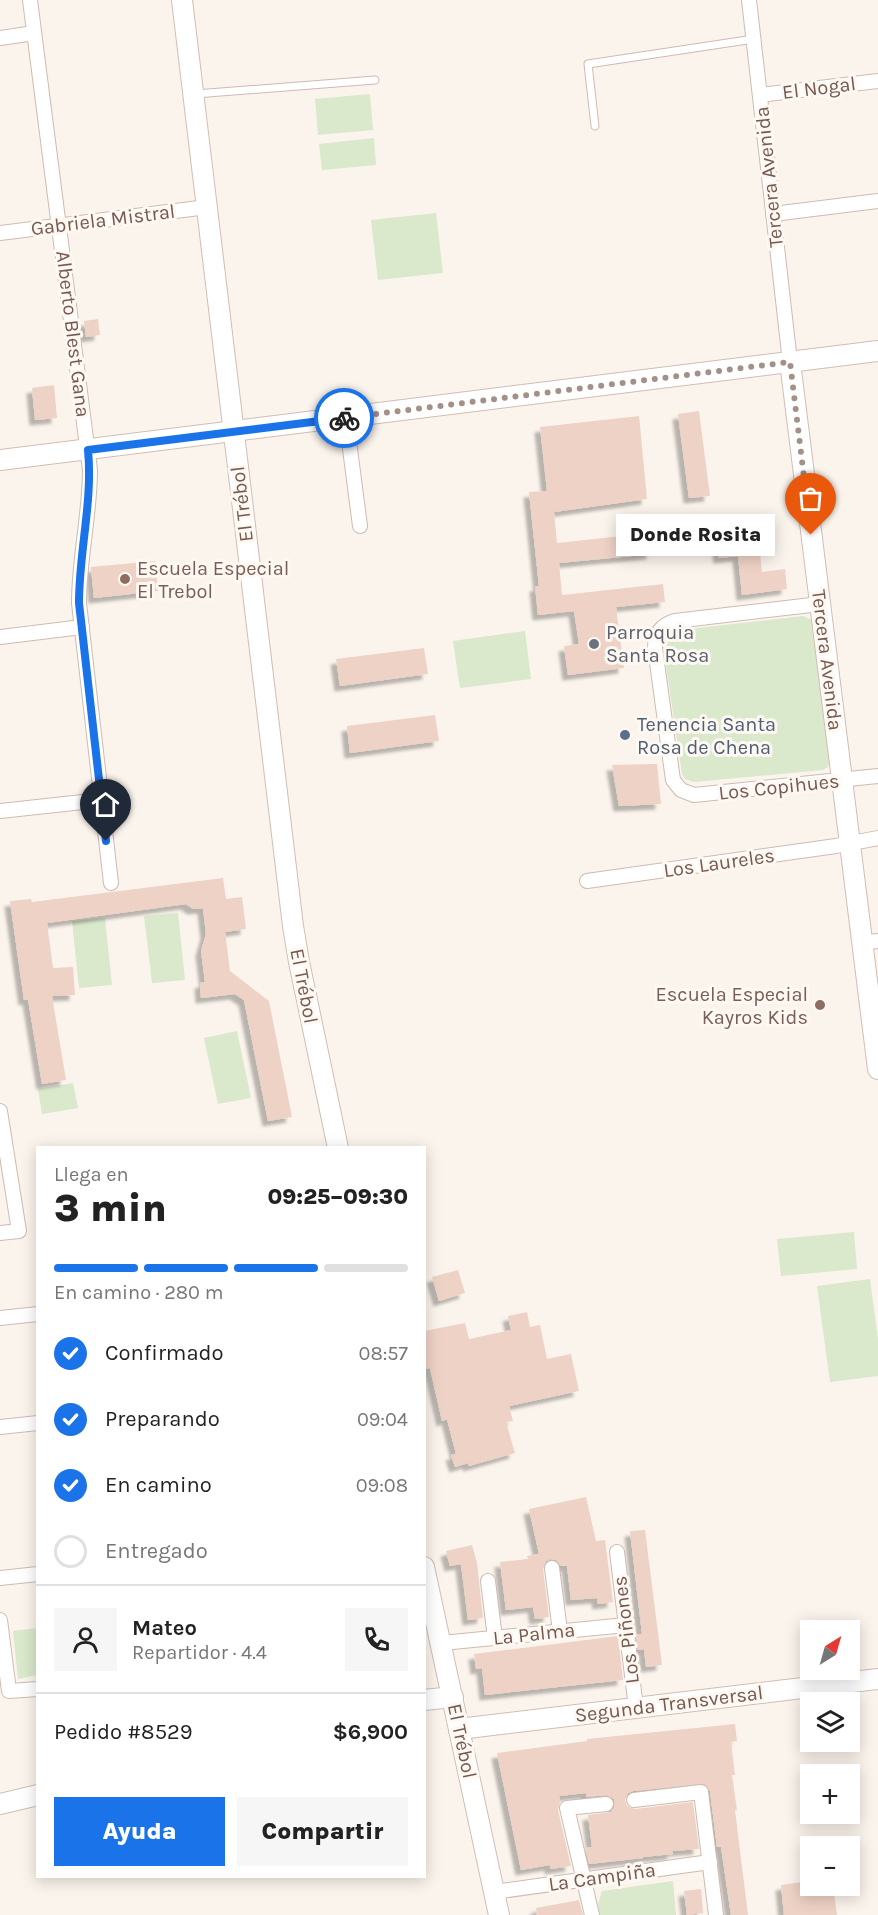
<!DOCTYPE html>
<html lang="es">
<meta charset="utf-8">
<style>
:root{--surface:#fff;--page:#f6f6f6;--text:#222;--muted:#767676;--line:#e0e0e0;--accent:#1a73e8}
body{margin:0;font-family:Karla,sans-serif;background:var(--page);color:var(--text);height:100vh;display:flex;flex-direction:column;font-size:22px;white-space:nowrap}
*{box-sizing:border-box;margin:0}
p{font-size:20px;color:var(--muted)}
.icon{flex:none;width:33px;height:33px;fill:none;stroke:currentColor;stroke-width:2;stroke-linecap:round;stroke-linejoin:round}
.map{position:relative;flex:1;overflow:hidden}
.drawer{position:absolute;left:36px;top:1146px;width:390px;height:732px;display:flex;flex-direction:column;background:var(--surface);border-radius:0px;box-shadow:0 3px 15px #0003}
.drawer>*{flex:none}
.needle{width:39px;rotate:37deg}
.fabs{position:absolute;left:800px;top:1620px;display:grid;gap:12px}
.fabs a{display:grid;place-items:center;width:60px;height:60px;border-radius:0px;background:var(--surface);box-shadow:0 3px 15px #0003;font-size:30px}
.pin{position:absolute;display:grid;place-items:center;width:51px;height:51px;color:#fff;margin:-62px -26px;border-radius:50% 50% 50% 0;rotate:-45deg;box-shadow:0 0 6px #0007}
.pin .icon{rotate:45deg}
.courier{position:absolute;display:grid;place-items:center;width:60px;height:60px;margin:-30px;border:4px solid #1a73e8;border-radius:50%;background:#fff;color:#222;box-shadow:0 2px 8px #0007}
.bubble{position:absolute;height:42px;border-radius:0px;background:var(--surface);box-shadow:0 3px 15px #0003;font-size:20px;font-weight:800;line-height:42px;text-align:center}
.head em{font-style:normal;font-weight:800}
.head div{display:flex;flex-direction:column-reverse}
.head{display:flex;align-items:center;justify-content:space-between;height:102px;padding:0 18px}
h1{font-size:39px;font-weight:800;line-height:45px}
.bar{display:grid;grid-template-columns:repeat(4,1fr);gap:9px 6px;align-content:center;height:72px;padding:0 18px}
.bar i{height:8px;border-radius:4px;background:var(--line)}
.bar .on{background:var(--accent)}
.bar p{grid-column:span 4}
.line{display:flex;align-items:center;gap:15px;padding:0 18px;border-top:2px solid var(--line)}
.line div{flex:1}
.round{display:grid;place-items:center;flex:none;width:63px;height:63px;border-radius:0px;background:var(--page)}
ol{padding:0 18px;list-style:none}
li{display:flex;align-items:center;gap:18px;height:66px}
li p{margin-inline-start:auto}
li .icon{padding:6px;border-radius:50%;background:var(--accent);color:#fff;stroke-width:4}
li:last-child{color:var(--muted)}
li i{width:33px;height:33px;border:3px solid var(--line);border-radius:50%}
.primary-button{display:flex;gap:12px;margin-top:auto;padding:12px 18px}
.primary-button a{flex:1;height:69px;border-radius:0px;background:var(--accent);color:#fff;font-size:24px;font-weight:800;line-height:69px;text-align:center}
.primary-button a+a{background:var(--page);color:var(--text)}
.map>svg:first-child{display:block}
.green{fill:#dae8cb}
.building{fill:#eed2c6;filter:url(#shadow)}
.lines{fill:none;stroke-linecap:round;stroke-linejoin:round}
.lane-casing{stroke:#cdbbb3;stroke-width:9}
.street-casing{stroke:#cdbbb3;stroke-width:16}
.secondary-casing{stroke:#d1bdb3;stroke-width:22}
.lane{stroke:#fff;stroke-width:7}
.street{stroke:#fff;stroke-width:14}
.secondary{stroke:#fff;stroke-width:20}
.done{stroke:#a39087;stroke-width:6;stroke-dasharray:0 10.8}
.route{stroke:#1a73e8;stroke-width:8}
.education-dot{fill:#8d6e63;stroke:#fef8f2;stroke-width:2}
.worship-dot{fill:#6b7280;stroke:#fef8f2;stroke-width:2}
.service-dot{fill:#5c6f8a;stroke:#fef8f2;stroke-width:2}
.labels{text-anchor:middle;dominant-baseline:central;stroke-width:6;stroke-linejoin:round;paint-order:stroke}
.street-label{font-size:20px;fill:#745a51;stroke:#fef8f2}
.education-label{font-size:20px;fill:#785e54;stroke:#fef8f2;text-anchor:start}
.worship-label{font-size:20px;fill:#5b616d;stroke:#fef8f2;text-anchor:start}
.service-label{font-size:20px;fill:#4e5e75;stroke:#fef8f2;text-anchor:start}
</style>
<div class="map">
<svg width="878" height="1915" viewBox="0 0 878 1915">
<defs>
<filter id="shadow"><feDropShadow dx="-5.5" dy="5.5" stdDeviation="1.5" flood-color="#0004"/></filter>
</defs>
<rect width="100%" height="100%" fill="#fbf4ec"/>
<g class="green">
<polygon points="370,94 373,130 318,135 315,99"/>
<polygon points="374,138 376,165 322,170 319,144"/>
<polygon points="436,213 443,273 378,280 371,220"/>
<polygon points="803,616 812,620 816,626 831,758 828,767 823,770 694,782 685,779 682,774 663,645 665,635 671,631"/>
<polygon points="525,631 531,679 460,688 453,641"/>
<polygon points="178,913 185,980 152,983 144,916"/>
<polygon points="105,918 112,985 79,988 72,921"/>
<polygon points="237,1031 251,1098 218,1104 204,1038"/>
<polygon points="73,1083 78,1108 42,1114 38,1089"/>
<polygon points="854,1232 857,1269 781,1276 777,1239"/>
<polygon points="870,1279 878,1340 878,1376 830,1382 817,1286"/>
<polygon points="37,1628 37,1675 18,1679 13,1631"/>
<polygon points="673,1881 676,1915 600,1915 598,1904 602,1891"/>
</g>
<g class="building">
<polygon points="98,319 100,335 86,337 84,321"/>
<polygon points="54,385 57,418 35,420 32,388"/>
<polygon points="699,411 710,496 689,498 678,414"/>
<polygon points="639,416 647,499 554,512 557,543 649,533 652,554 559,563 562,595 663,584 665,602 616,607 624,668 568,675 564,646 579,644 574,611 538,615 535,586 539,586 529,492 547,491 540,427"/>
<polygon points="758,532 762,572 785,569 787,589 742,595 738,556 719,558 716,536"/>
<polygon points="155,561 158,591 94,598 91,567"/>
<polygon points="424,648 428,674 340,686 336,659"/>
<polygon points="435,715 439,741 350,753 347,726"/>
<polygon points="657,764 661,804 619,806 612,765"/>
<polygon points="223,878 226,899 242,897 246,929 225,932 230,971 269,1001 292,1117 268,1121 244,1000 235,994 201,998 200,983 205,982 201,951 206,934 203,908 193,909 186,904 47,923 53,968 73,967 75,995 52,996 66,1080 42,1084 28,999 24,1000 10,901 31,899 32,902"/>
<polygon points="458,1270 465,1293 439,1301 432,1277"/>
<polygon points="527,1312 530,1327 540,1325 547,1359 571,1354 579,1391 509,1406 513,1421 506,1422 515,1453 469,1466 468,1463 455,1467 451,1455 456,1454 447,1419 442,1421 430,1368 424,1369 424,1331 465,1323 469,1339 511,1330 508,1316"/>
<polygon points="586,1497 596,1541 605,1540 613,1602 598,1604 597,1598 571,1600 567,1566 561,1566 556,1560 551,1559 546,1561 543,1569 549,1617 535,1619 533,1607 506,1610 500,1562 528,1559 527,1556 539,1554 529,1509"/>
<polygon points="645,1530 662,1665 646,1667 644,1649 638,1650 636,1634 642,1634 630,1531"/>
<polygon points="472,1545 477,1563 483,1618 468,1620 461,1564 450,1566 446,1551"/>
<polygon points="618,1636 623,1680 485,1695 482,1668 476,1669 474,1654"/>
<polygon points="735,1724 737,1741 731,1742 735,1775 732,1775 737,1810 735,1810 748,1915 731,1915 721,1847 717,1847 710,1791 704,1784 633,1791 628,1793 625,1800 627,1806 635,1809 693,1802 699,1849 672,1851 673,1854 643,1857 643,1858 589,1864 585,1847 592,1847 588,1815 611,1812 614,1807 614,1799 606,1795 586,1797 586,1793 559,1796 560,1802 558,1810 571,1866 550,1869 550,1865 521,1870 497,1753 587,1741 587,1739"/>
<polygon points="810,1881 810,1886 833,1886 837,1915 784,1915 781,1885"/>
<polygon points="701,1889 703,1913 687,1915 684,1891"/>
<polygon points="579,1900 583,1915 537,1915 536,1908"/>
</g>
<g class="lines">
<defs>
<g id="lane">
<polyline points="195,94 375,80"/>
<polyline points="595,126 588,64 754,39"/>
</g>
<g id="street">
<path d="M30 0 90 470C90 514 79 558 79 603L111 883"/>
<polyline points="749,0 790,362"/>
<polyline points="0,38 34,33"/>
<polyline points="760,95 878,81"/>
<polyline points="773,214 878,201"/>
<polyline points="0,233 207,207"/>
<polyline points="346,418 360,526"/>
<path d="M820 604 675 621C661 625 655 634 655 648L673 780 681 790 694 795 878 776"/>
<polyline points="0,637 82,627"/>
<polyline points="0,811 101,800"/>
<polyline points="587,881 836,846 878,838"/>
<polyline points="862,943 878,941"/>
<polyline points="0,1111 19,1231 0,1233"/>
<polyline points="0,1318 38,1314"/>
<polyline points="0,1427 38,1423"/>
<polyline points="617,1552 636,1708"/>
<polyline points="552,1568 560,1631"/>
<polyline points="0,1578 38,1574"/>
<polyline points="488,1581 495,1638"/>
<polyline points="0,1620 9,1691 38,1689"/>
<polyline points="442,1643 626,1625"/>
<polyline points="634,1800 701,1792 716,1915"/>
<polyline points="494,1892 710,1862"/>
<polyline points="592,1915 567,1808 606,1804"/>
</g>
<g id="secondary">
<polyline points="182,0 293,926 299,962 338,1148"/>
<polyline points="790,362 878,1069"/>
<polyline points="0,460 878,351"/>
<polyline points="424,1567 499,1915"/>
<polyline points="424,1700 453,1697"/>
<polyline points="459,1729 878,1679"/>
<polyline points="0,1804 38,1795"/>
</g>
</defs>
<use href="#lane" class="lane-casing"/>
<use href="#street" class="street-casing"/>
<use href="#secondary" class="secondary-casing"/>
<use href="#lane" class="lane"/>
<use href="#street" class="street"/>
<use href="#secondary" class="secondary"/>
</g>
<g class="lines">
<polyline class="done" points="344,418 790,362 811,535"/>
<path class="route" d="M106 841 79 603C79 551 93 501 88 450L344 418"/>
</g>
<g class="education-dot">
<circle cx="125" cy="579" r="6"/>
<circle cx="820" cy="1005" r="6"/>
</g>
<circle class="worship-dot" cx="594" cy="644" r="6"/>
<circle class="service-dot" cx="625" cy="735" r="6"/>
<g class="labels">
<g class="street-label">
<text transform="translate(819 88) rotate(-7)">El Nogal</text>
<text transform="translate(769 177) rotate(-96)">Tercera Avenida</text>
<text transform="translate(103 220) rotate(-7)">Gabriela Mistral</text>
<text transform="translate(73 334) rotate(83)">Alberto Blest Gana</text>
<text transform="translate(242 504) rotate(-97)">El Trébol</text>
<text transform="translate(827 660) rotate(83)">Tercera Avenida</text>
<text transform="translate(779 787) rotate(-6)">Los Copihues</text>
<text transform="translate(719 863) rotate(-8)">Los Laureles</text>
<text transform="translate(304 986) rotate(79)">El Trébol</text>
<text transform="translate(626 1630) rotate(-97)">Los Piñones</text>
<text transform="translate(534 1634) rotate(-6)">La Palma</text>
<text transform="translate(669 1704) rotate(-7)">Segunda Transversal</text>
<text transform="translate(462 1741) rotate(78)">El Trébol</text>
<text transform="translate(602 1877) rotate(-8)">La Campiña</text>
</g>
<g class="education-label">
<text x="137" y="568">Escuela Especial<tspan x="137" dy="23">El Trebol</tspan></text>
<text x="808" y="994" text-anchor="end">Escuela Especial<tspan x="808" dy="23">Kayros Kids</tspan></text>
</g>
<g class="worship-label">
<text x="606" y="632">Parroquia<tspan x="606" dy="23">Santa Rosa</tspan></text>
</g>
<g class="service-label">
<text x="637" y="724">Tenencia Santa<tspan x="637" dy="23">Rosa de Chena</tspan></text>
</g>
</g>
</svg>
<div class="fabs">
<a><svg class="needle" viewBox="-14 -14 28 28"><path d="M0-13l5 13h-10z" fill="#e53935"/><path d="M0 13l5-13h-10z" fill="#767676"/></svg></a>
<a><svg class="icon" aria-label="layers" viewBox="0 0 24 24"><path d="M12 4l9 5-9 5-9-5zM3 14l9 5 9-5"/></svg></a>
<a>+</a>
<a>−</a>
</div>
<div class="pin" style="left:811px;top:535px;background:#ea580c"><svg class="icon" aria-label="bag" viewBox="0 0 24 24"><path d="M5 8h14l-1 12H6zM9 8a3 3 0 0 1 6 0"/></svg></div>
<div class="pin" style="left:106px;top:841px;background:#1f2937"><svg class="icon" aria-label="home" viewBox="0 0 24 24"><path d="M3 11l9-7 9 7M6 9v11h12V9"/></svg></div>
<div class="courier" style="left:344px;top:418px"><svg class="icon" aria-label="bike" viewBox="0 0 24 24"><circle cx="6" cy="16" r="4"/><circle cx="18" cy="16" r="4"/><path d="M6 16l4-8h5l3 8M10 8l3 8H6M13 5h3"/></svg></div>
<div class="bubble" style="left:616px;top:514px;width:159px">Donde Rosita</div>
<section class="drawer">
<div class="head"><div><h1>3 min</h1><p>Llega en</p></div><em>09:25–09:30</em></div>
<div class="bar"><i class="on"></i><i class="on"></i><i class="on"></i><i></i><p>En camino · 280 m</p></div>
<ol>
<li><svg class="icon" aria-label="check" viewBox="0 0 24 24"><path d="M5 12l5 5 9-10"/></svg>Confirmado<p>08:57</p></li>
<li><svg class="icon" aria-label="check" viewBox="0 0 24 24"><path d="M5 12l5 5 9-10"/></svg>Preparando<p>09:04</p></li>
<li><svg class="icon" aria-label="check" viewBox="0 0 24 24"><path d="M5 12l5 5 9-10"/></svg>En camino<p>09:08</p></li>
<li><i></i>Entregado</li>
</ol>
<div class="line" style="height:108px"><a class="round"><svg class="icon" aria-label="person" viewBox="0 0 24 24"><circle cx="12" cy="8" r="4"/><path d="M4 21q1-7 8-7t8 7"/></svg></a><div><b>Mateo</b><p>Repartidor · 4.4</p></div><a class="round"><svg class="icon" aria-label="phone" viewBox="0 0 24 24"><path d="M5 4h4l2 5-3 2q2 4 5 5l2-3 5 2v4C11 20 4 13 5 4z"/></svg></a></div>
<div class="line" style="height:78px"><div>Pedido #8529</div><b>$6,900</b></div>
<div class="primary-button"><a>Ayuda</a><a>Compartir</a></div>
</section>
</div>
